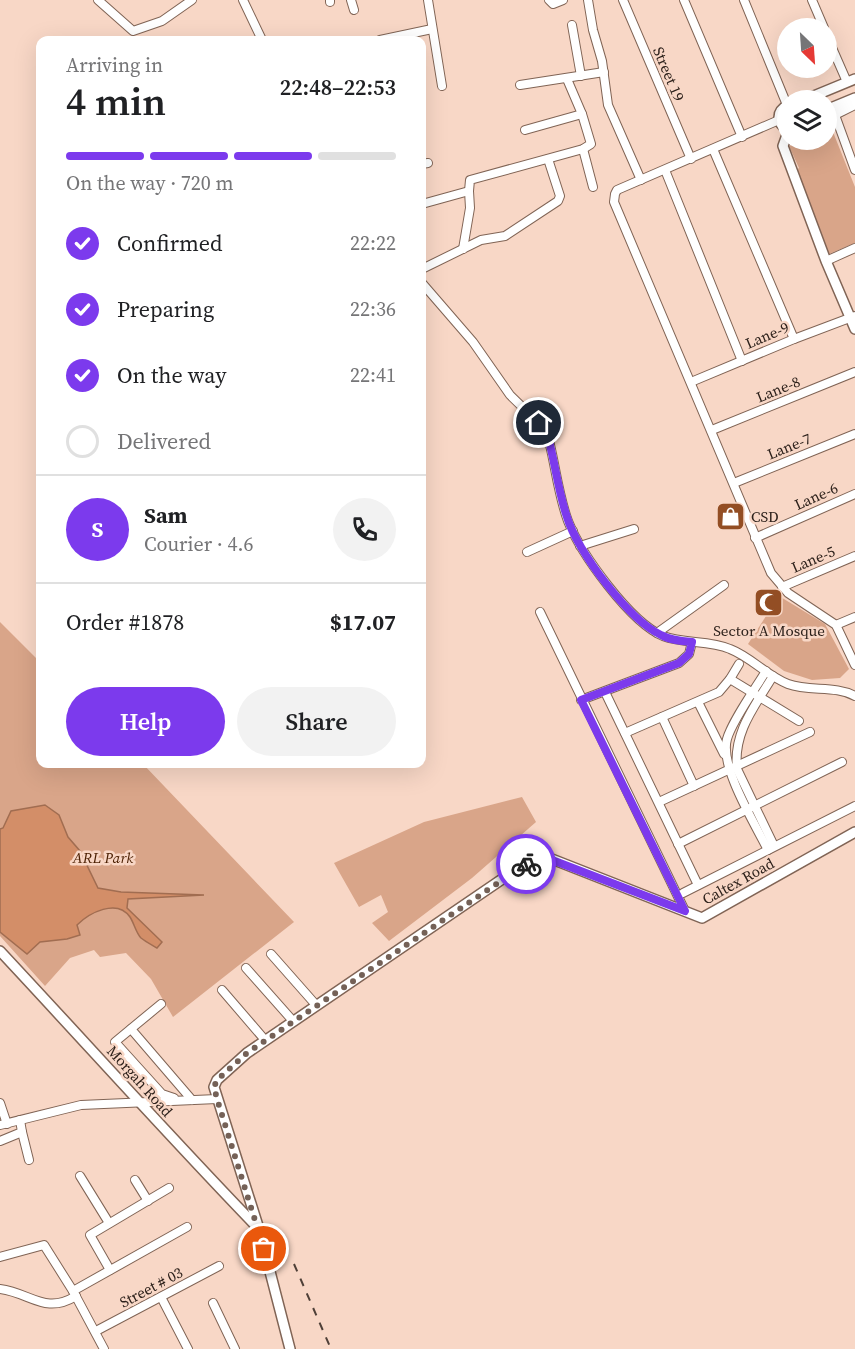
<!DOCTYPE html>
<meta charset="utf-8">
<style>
:root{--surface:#fff;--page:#f2f2f2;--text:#202124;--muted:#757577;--line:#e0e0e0;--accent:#7c3aed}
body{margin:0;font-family:"Source Serif 4",serif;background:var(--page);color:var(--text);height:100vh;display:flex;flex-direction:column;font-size:22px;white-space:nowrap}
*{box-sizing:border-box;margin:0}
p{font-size:20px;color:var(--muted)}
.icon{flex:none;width:33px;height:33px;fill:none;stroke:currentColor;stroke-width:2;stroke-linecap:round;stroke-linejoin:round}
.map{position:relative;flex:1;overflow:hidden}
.details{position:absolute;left:36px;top:36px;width:390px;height:732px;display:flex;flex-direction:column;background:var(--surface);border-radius:12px;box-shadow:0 6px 24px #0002}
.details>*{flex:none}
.needle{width:39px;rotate:155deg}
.tools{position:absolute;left:777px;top:18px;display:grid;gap:12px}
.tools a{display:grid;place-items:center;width:60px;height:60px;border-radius:50%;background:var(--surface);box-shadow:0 6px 24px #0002;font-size:30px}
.pin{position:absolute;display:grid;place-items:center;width:51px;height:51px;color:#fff;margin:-26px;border:3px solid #fff;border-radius:50%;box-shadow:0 2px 6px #0007}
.courier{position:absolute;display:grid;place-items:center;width:60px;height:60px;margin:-30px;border:4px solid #7c3aed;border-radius:50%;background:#fff;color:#222;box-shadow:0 2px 8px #0007}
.head em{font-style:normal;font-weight:600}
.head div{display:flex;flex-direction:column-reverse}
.head{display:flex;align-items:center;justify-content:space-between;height:102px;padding:0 30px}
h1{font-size:39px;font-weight:600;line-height:45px}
.bar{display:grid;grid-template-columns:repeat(4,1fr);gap:9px 6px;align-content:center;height:72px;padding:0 30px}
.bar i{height:8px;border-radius:4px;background:var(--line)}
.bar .on{background:var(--accent)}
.bar p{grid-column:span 4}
.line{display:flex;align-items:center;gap:15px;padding:0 30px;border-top:2px solid var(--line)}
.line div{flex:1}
.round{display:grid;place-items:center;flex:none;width:63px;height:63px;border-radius:32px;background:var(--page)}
ol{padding:0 30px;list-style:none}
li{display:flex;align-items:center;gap:18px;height:66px}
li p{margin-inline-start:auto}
li .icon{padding:6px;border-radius:50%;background:var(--accent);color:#fff;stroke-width:4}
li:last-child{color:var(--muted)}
li i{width:33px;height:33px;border:3px solid var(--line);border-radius:50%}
.action{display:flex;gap:12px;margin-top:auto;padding:12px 30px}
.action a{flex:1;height:69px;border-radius:36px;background:var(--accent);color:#fff;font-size:24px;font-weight:600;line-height:69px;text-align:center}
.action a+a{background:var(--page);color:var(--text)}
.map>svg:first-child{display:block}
.green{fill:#d9a589}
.water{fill:#d38e68;stroke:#a16d51;stroke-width:1.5}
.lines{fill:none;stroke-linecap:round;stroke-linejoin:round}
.minor-casing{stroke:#806455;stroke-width:10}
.tertiary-casing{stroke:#806455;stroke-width:12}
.minor{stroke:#fff;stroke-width:8}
.tertiary{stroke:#fff;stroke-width:9}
.rail{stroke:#4f4038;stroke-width:2;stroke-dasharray:8 8;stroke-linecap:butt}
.done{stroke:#746157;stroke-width:6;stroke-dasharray:0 10.8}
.route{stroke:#7c3aed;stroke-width:8}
.labels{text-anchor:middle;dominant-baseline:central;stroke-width:5;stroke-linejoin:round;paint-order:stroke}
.street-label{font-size:15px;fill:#2d211b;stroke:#f8d7c6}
.poi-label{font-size:15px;fill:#2d211b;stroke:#f8d7c6;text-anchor:start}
.park-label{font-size:15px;font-style:italic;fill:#4a1e01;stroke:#f8d7c6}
</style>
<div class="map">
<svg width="855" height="1349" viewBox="0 0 855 1349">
<rect width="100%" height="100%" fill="#f8d7c6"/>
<g class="green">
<polygon points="831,127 855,187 855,243 829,254 795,171 799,168 789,146 803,140 826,140 827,129"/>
<polygon points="779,596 825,624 849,669 840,678 812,680 784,671 748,644"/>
<polygon points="0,622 40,662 40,764 143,764 294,922 173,1017 151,979 126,953 100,957 94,950 70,958 45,986 0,936"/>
<polygon points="522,797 536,822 472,878 389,941 372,923 388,912 381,895 359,907 334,863 424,822"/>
</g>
<path class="water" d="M45 805 59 815 68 837 80 851 98 888 121 892 204 895 128 899 127 908 162 942 157 948C152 945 146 942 141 938 136 933 134 923 130 917 117 898 89 913 77 925L80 935 67 939 40 942 27 954 0 932V829L3 828 11 811Z"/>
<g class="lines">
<defs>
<g id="minor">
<polyline points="98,0 133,31 162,21 192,0"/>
<polyline points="243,0 262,40"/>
<polyline points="330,0 330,2"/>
<polyline points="351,0 354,10"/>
<polyline points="428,0 442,86"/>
<polyline points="549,0 553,4 563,0"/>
<polyline points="588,0 593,30 602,61 608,105 641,180"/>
<polyline points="623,0 691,159"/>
<polyline points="684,0 742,137"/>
<polyline points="744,0 787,105"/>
<polyline points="812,0 824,28"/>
<polyline points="572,25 581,76"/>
<polyline points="826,34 847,82"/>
<polyline points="380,40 432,29"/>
<polyline points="520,85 604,72"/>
<polyline points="855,105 835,115 855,170"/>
<polyline points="779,120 617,190 615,194 614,202 771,573 788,593 836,625 855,665"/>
<polyline points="525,130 582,114"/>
<polyline points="583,149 593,187"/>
<polyline points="713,149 794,339"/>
<polyline points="422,164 428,163"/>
<polyline points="665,170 742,361"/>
<polyline points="422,204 469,191"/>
<polyline points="463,249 470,208 469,191 470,180 583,149 591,144 582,114 567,79"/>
<polyline points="826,261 855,248"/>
<polyline points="422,269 481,240 505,236 558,201 560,196 548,159"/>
<path d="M422 283 473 342 510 395 550 434V445C556 470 559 497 568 521 581 554 630 622 663 636 684 644 709 640 730 649 751 657 767 676 788 684 810 692 835 685 855 696"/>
<polyline points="691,382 794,339 855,316"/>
<polyline points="712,430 855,372"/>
<polyline points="734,483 855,434"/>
<polyline points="755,538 855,494"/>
<polyline points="580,546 634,529"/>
<polyline points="527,552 573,531"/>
<polyline points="782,587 855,556"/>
<polyline points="540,612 685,911"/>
<polyline points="836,625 855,617"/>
<polyline points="657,633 724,585"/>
<path d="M766 671C755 689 732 721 727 739 719 766 755 824 768 850"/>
<path d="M773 676C755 706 733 732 737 769L774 846"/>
<polyline points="730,679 799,721"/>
<polyline points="605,692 698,885"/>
<polyline points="581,700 679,663 689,654 692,642"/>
<polyline points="698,702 724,754"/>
<polyline points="662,717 694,786"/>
<polyline points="625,733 719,692 730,679 739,664"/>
<polyline points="659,802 810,732"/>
<polyline points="678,844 842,762"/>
<polyline points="683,893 855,806"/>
<polyline points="271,954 316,1005"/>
<polyline points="246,968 293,1021"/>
<polyline points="222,990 265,1040"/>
<polyline points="161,1004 115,1042 162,1094 174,1098"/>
<polyline points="131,1029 192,1100"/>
<polyline points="0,1103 7,1124"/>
<polyline points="0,1125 81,1105 217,1099"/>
<polyline points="22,1132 29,1160"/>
<polyline points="0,1141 22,1132 20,1120"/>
<polyline points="80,1176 109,1223"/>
<polyline points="135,1180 148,1201"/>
<polyline points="0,1257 44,1245 73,1291 104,1349"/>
<polyline points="110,1270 90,1235 169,1188"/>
<path d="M0 1289C31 1293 45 1315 76 1296"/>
<polyline points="73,1291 187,1227"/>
<polyline points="161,1297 188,1349"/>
<polyline points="213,1303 235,1349"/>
<polyline points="96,1331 219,1266"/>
</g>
<g id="tertiary">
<polyline points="804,100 855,79"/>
<path d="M788 105C776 111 776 123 788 130"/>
<polyline points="826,110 855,98"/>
<polyline points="788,132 783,146 826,261 855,329"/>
<path d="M0 951C86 1043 169 1136 256 1226"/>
<polyline points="290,1349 259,1229 214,1087 217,1080 247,1053 539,854 702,918 855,832"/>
</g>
</defs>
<use href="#minor" class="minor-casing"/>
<use href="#tertiary" class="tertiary-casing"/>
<use href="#minor" class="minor"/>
<use href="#tertiary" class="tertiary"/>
<polyline class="rail" points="294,1264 331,1349"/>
</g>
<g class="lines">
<polyline class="done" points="264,1249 217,1099 214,1087 217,1080 247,1053 526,864"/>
<path class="route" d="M526 864 539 855 685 911 581 700 679 663 689 654 692 642C681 641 670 640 661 635 629 620 577 551 567 517 559 494 556 469 550 445V434L539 423"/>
</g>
<defs>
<symbol id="shop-square" viewBox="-11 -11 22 22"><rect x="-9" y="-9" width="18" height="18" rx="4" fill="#934e24" stroke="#f8d7c6"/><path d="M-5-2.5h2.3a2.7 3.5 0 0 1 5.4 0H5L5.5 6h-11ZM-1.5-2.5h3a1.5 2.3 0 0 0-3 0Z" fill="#fff"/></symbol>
<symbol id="mosque-square" viewBox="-11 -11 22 22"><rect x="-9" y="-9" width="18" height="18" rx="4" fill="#934e24" stroke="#f8d7c6"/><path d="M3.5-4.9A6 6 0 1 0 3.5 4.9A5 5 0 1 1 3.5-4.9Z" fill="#fff"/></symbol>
</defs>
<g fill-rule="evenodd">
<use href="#shop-square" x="714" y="500" width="33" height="33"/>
<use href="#mosque-square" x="752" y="586" width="33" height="33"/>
</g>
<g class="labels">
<g class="street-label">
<text transform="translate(669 74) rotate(67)">Street 19</text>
<text transform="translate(767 335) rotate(-23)">Lane-9</text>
<text transform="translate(778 389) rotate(-22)">Lane-8</text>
<text transform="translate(789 446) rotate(-22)">Lane-7</text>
<text transform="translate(816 496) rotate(-24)">Lane-6</text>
<text transform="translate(813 559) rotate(-23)">Lane-5</text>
<text transform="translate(738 881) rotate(-29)">Caltex Road</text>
<text transform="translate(140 1081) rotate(48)">Morgah Road</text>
<text transform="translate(151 1287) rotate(-28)">Street # 03</text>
</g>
<g class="poi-label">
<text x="751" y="516">CSD</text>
<text x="769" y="630" text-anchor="middle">Sector A Mosque</text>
</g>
<g class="park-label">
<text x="103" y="857">ARL Park</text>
</g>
</g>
</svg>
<div class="tools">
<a><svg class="needle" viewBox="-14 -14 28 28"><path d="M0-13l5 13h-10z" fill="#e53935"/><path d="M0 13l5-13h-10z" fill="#757577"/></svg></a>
<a><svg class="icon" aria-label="layers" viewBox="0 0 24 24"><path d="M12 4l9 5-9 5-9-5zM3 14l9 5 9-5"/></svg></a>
</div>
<div class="pin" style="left:264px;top:1249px;background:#ea580c"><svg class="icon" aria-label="bag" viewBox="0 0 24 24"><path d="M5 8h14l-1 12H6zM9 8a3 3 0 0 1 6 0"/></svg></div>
<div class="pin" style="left:539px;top:423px;background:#1f2937"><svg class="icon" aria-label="home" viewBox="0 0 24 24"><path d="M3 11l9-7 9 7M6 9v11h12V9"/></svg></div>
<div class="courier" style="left:526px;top:864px"><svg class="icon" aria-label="bike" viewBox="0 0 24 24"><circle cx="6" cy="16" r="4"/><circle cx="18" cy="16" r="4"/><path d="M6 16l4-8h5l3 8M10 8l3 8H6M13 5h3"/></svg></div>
<section class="details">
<div class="head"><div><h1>4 min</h1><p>Arriving in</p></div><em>22:48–22:53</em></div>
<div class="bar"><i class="on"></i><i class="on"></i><i class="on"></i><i></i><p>On the way · 720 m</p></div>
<ol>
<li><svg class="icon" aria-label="check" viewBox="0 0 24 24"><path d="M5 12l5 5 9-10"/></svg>Confirmed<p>22:22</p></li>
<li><svg class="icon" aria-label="check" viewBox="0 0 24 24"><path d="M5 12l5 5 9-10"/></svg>Preparing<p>22:36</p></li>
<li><svg class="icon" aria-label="check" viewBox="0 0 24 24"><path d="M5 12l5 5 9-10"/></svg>On the way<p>22:41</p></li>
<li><i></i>Delivered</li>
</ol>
<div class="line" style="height:108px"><b class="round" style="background:var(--accent);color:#fff">S</b><div><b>Sam</b><p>Courier · 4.6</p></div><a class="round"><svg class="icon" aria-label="phone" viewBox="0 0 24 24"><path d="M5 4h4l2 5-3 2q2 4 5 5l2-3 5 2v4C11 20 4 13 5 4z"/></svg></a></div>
<div class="line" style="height:78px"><div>Order #1878</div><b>$17.07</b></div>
<div class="action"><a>Help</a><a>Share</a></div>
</section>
</div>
